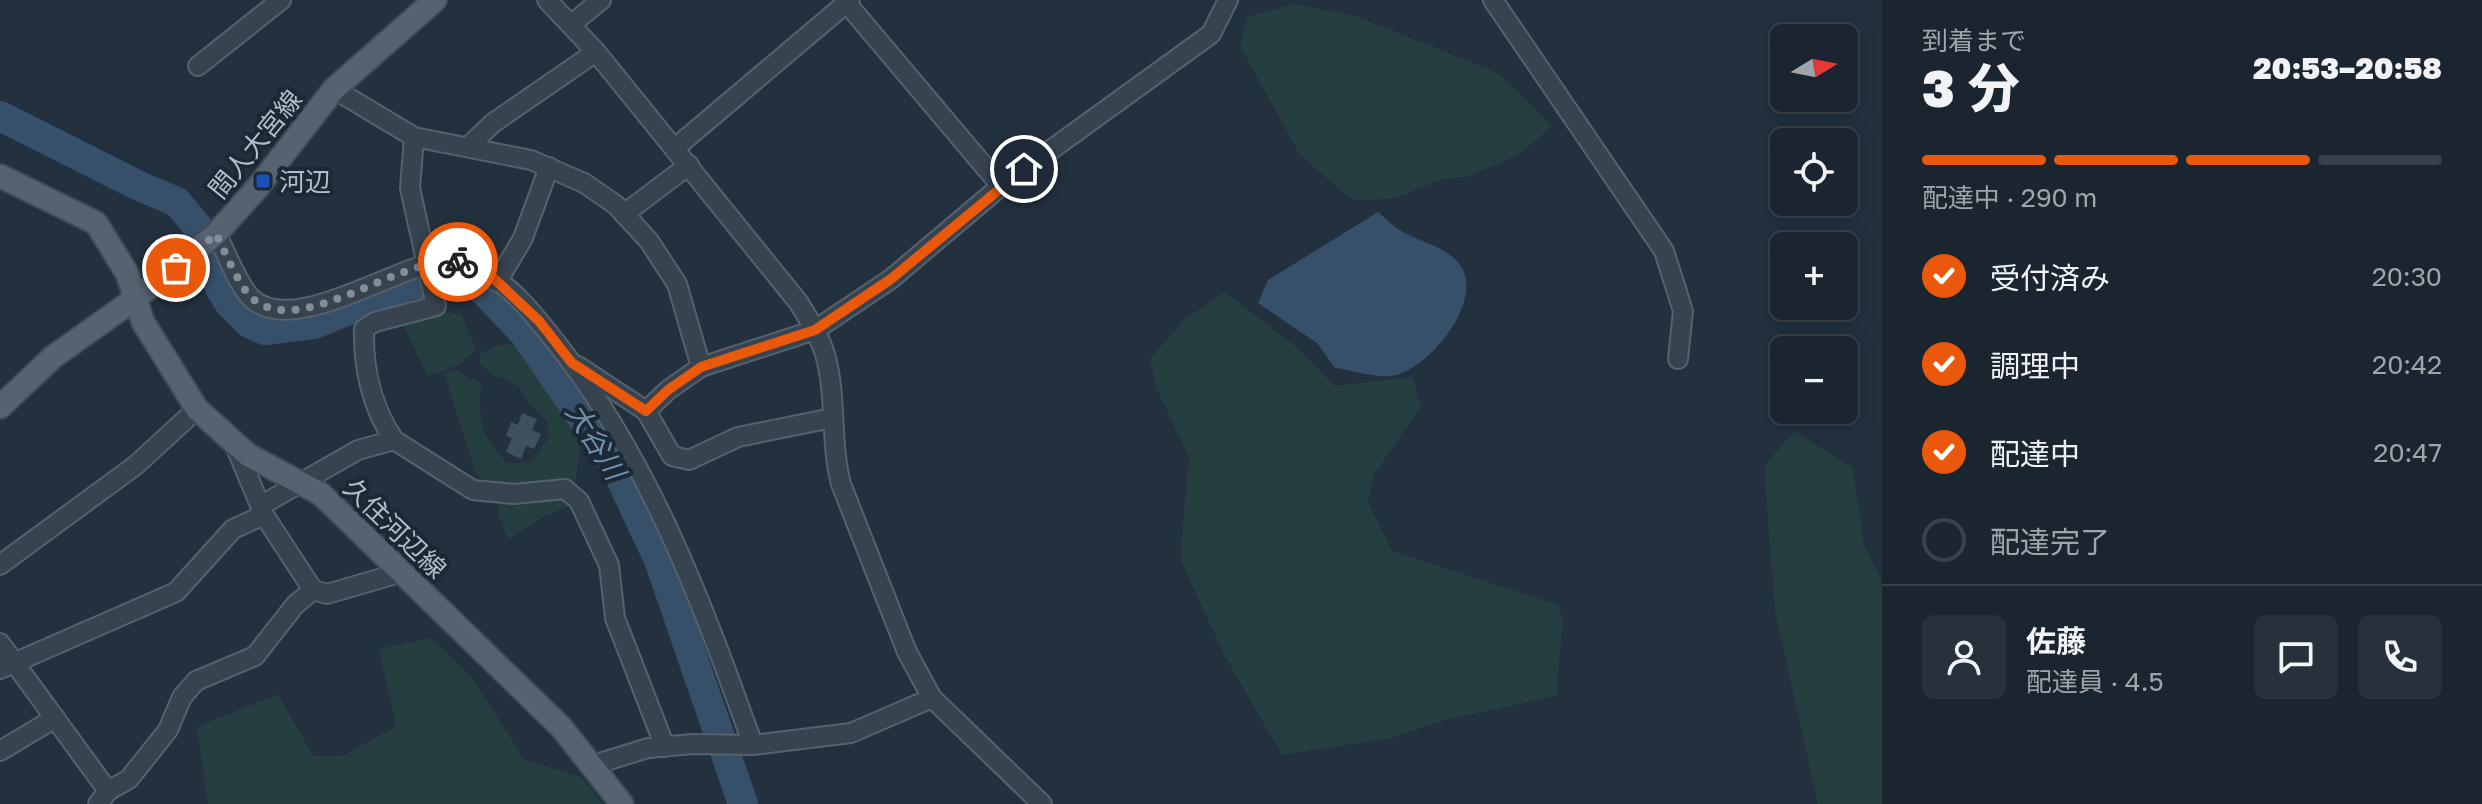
<!DOCTYPE html>
<html lang="ja">
<meta charset="utf-8">
<style>
:root{--surface:#1a252f;--page:#27313b;--text:#f1f3f6;--muted:#9fa5aa;--line:#38424b;--accent:#ea580c}
body{margin:0;font-family:"Golos Text","Noto Sans JP",sans-serif;background:var(--page);color:var(--text);height:100vh;display:flex;flex-direction:column;font-size:30px;white-space:nowrap}
*{box-sizing:border-box;margin:0}
p{font-size:26px;color:var(--muted)}
.icon{flex:none;width:44px;height:44px;fill:none;stroke:currentColor;stroke-width:2;stroke-linecap:round;stroke-linejoin:round}
.map{position:relative;flex:1;overflow:hidden}
.sheet{display:flex;flex-direction:column;background:var(--surface);width:600px}
.sheet>*{flex:none}
.needle{width:52px;rotate:80deg}
.buttons{position:absolute;left:1770px;top:24px;display:grid;gap:16px}
.buttons a{display:grid;place-items:center;width:88px;height:88px;border-radius:12px;background:var(--surface);box-shadow:0 4px 20px #0003,0 0 0 2px var(--line);font-size:40px}
.pin{position:absolute;display:grid;place-items:center;width:68px;height:68px;color:#fff;margin:-34px;border:4px solid #fff;border-radius:50%;box-shadow:0 2px 8px #0007}
.courier{position:absolute;display:grid;place-items:center;width:80px;height:80px;margin:-40px;border:6px solid #ea580c;border-radius:50%;background:#fff;color:#222;box-shadow:0 2px 10px #0007}
.overview em{font-style:normal;font-weight:800}
.overview div{display:flex;flex-direction:column-reverse}
.overview{display:flex;align-items:center;justify-content:space-between;height:136px;padding:0 40px}
h1{font-size:52px;font-weight:800;line-height:60px}
.bar{display:grid;grid-template-columns:repeat(4,1fr);gap:12px 8px;align-content:center;height:96px;padding:0 40px}
.bar i{height:10px;border-radius:6px;background:var(--line)}
.bar .current{background:var(--accent)}
.bar p{grid-column:span 4}
.line{display:flex;align-items:center;gap:20px;padding:0 40px;border-top:2px solid var(--line)}
.line div{flex:1}
.round{display:grid;place-items:center;flex:none;width:84px;height:84px;border-radius:12px;background:var(--page)}
ol{padding:0 40px;list-style:none}
li{display:flex;align-items:center;gap:24px;height:88px}
li p{margin-inline-start:auto}
li .icon{padding:8px;border-radius:50%;background:var(--accent);color:#fff;stroke-width:4}
li:last-child{color:var(--muted)}
li i{width:44px;height:44px;border:4px solid var(--line);border-radius:50%}
main{display:flex;flex:1;min-height:0}
.map>svg:first-child{display:block}
.green{fill:#253f40}
.water{fill:#375069}
.lines{fill:none;stroke-linecap:round;stroke-linejoin:round}
.river{stroke:#375069;stroke-width:30}
.building{fill:#3f505e}
.minor-casing{stroke:#55616d;stroke-width:22}
.major-casing{stroke:#404c58;stroke-width:26}
.minor{stroke:#37434f;stroke-width:18}
.major{stroke:#55626f;stroke-width:22}
.done{stroke:#818d99;stroke-width:8;stroke-dasharray:0 14.4}
.route{stroke:#ea580c;stroke-width:10}
.transit-dot{fill:#1a4fb4;stroke:#1c2834;stroke-width:3}
.labels{text-anchor:middle;dominant-baseline:central;stroke-width:8;stroke-linejoin:round;paint-order:stroke}
.street-label{font-size:26px;fill:#b3beca;stroke:#1c2834}
.poi-label{font-size:26px;fill:#b3beca;stroke:#1c2834;text-anchor:start}
.water-label{font-size:28px;font-style:italic;fill:#7291ae;stroke:#1c2834}
</style>
<main>
<div class="map">
<svg width="1882" height="804" viewBox="0 0 1882 804">
<rect width="100%" height="100%" fill="#23313f"/>
<g class="green">
<polygon points="1294,4 1356,16 1498,73 1552,126 1520,154 1467,177 1442,179 1393,199 1352,200 1300,155 1240,46 1247,17"/>
<polygon points="1225,292 1300,350 1334,386 1412,377 1421,406 1373,476 1368,503 1392,551 1559,605 1563,622 1556,696 1444,720 1391,738 1282,755 1225,656 1180,559 1189,457 1156,387 1150,359 1184,320"/>
<polygon points="439,311 461,314 476,349 458,365 428,377 402,323"/>
<path d="M523 344 582 432 577 474 567 507 546 515 508 540 498 513 500 487 476 475 444 373 456 371 481 384C479 421 480 438 508 463H531L549 437 546 420 528 402 519 386 493 375 479 363 480 354 498 345Z"/>
<polygon points="1794,431 1853,468 1864,545 1882,581 1882,804 1818,804 1775,611 1764,466"/>
<polygon points="431,638 472,678 524,759 581,777 602,804 208,804 197,727 278,694 313,756 343,756 396,726 379,649"/>
</g>
<path class="water" d="M1378 212C1387 220 1396 229 1407 234 1425 244 1447 247 1460 265 1486 300 1427 373 1390 376 1374 378 1352 370 1335 368L1317 343 1258 303 1268 280Z"/>
<g class="lines">
<polyline class="river" points="0,116 139,186 177,202 197,226 220,288 230,304 249,323 265,330 314,324 409,285 464,278 483,290 525,334 615,466 659,560 743,804"/>
</g>
<polygon class="building" points="522,413 537,419 532,430 541,434 534,449 526,446 521,459 506,452 512,438 506,436 511,422 518,425"/>
<g class="lines">
<defs>
<g id="minor">
<path d="M547 0 596 52 799 303C809 320 819 335 825 354 837 396 830 442 841 484L907 652 932 698 1042 804"/>
<polyline points="844,0 1001,186"/>
<polyline points="1493,0 1664,251 1683,311 1678,359"/>
<polyline points="573,23 601,0"/>
<polyline points="198,66 281,0"/>
<polyline points="334,89 414,137 531,160 584,183 616,205 649,241 677,284 701,367"/>
<polyline points="468,147 493,123 596,52"/>
<polyline points="675,148 850,0"/>
<polyline points="624,214 689,165"/>
<path d="M216 234C227 253 236 282 251 298 291 337 393 268 440 261 454 259 473 266 486 273 514 288 538 320 558 345 651 463 703 605 753 745"/>
<polyline points="497,282 523,238 549,167"/>
<polyline points="578,366 646,411 668,390 701,367 815,330 891,279 1001,186 1211,34 1228,0"/>
<polyline points="646,411 672,456 689,460 738,437 832,418"/>
<path d="M394 440C372 408 363 368 364 329L375 322 436 306 410 188 414 137"/>
<polyline points="260,506 358,450 394,440 473,490 514,494 565,489 579,501 609,565 615,618 665,747"/>
<polyline points="0,565 136,465 197,409"/>
<polyline points="313,590 327,594 399,573"/>
<polyline points="0,643 108,791"/>
<polyline points="0,669 176,592 233,529 264,515"/>
<polyline points="0,751 55,718"/>
<polyline points="593,765 648,748 693,744 753,745 851,733 932,698"/>
<polyline points="98,804 108,791 129,779 168,730 182,697 196,681 255,656 295,605 313,590 264,515 234,443"/>
</g>
<g id="major">
<polyline points="0,176 96,223 127,273 143,322 197,409 248,455 321,494 561,727 622,804"/>
<polyline points="0,407 53,357 136,298 216,234 258,187 334,89 435,0"/>
</g>
</defs>
<use href="#minor" class="minor-casing"/>
<use href="#major" class="major-casing"/>
<use href="#minor" class="minor"/>
<use href="#major" class="major"/>
</g>
<g class="lines">
<path class="done" d="M176 268 216 234C225 251 239 287 253 299 302 340 399 255 458 262"/>
<polyline class="route" points="458,262 488,273 539,321 572,363 646,411 668,390 701,367 815,330 891,279 1024,169"/>
</g>
<rect class="transit-dot" x="255" y="173" width="16" height="16" rx="4"/>
<g class="labels">
<g class="street-label">
<text transform="translate(255 144) rotate(-51)">間人大宮線</text>
<text transform="translate(395 528) rotate(44)">久住河辺線</text>
</g>
<g class="poi-label">
<text x="279" y="181">河辺</text>
</g>
<g class="water-label">
<text transform="translate(596 441) rotate(58)">大谷川</text>
</g>
</g>
</svg>
<div class="buttons">
<a><svg class="needle" viewBox="-14 -14 28 28"><path d="M0-13l5 13h-10z" fill="#e53935"/><path d="M0 13l5-13h-10z" fill="#9fa5aa"/></svg></a>
<a><svg class="icon" aria-label="locate" viewBox="0 0 24 24"><circle cx="12" cy="12" r="6"/><path d="M12 2v4M12 18v4M2 12h4M18 12h4"/></svg></a>
<a>+</a>
<a>−</a>
</div>
<div class="pin" style="left:176px;top:268px;background:#ea580c"><svg class="icon" aria-label="bag" viewBox="0 0 24 24"><path d="M5 8h14l-1 12H6zM9 8a3 3 0 0 1 6 0"/></svg></div>
<div class="pin" style="left:1024px;top:169px;background:#1f2937"><svg class="icon" aria-label="home" viewBox="0 0 24 24"><path d="M3 11l9-7 9 7M6 9v11h12V9"/></svg></div>
<div class="courier" style="left:458px;top:262px"><svg class="icon" aria-label="bike" viewBox="0 0 24 24"><circle cx="6" cy="16" r="4"/><circle cx="18" cy="16" r="4"/><path d="M6 16l4-8h5l3 8M10 8l3 8H6M13 5h3"/></svg></div>
</div>
<section class="sheet">
<div class="overview"><div><h1>3 分</h1><p>到着まで</p></div><em>20:53–20:58</em></div>
<div class="bar"><i class="current"></i><i class="current"></i><i class="current"></i><i></i><p>配達中 · 290 m</p></div>
<ol>
<li><svg class="icon" aria-label="check" viewBox="0 0 24 24"><path d="M5 12l5 5 9-10"/></svg>受付済み<p>20:30</p></li>
<li><svg class="icon" aria-label="check" viewBox="0 0 24 24"><path d="M5 12l5 5 9-10"/></svg>調理中<p>20:42</p></li>
<li><svg class="icon" aria-label="check" viewBox="0 0 24 24"><path d="M5 12l5 5 9-10"/></svg>配達中<p>20:47</p></li>
<li><i></i>配達完了</li>
</ol>
<div class="line" style="height:144px"><a class="round"><svg class="icon" aria-label="person" viewBox="0 0 24 24"><circle cx="12" cy="8" r="4"/><path d="M4 21q1-7 8-7t8 7"/></svg></a><div><b>佐藤</b><p>配達員 · 4.5</p></div><a class="round"><svg class="icon" aria-label="chat" viewBox="0 0 24 24"><path d="M4 5h16v11H9l-5 4z"/></svg></a><a class="round"><svg class="icon" aria-label="phone" viewBox="0 0 24 24"><path d="M5 4h4l2 5-3 2q2 4 5 5l2-3 5 2v4C11 20 4 13 5 4z"/></svg></a></div>
</section>
</main>
